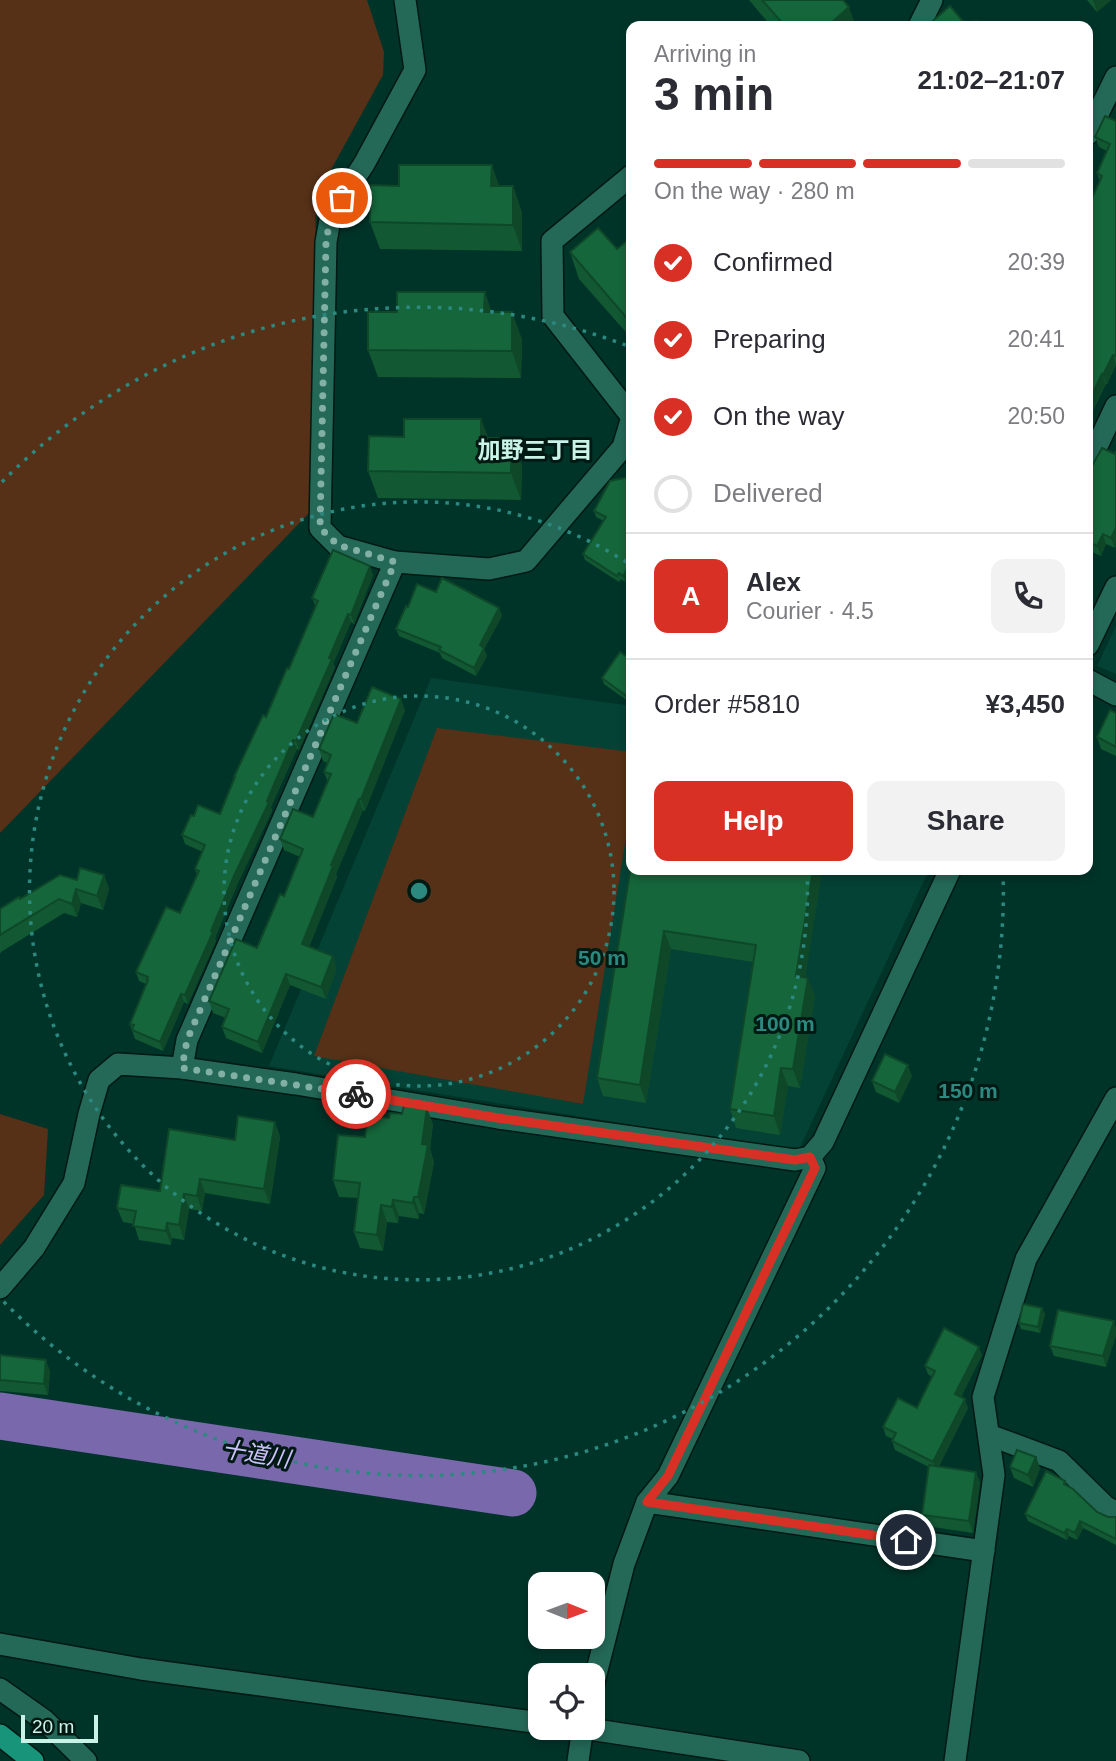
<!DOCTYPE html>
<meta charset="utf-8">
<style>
:root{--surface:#fff;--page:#f2f2f3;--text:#2b2b33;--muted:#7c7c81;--line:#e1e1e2;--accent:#d93025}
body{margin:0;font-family:Helvetica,"Noto Sans JP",sans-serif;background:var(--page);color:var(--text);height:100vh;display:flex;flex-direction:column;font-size:26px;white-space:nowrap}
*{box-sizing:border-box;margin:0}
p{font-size:23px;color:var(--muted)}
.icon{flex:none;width:38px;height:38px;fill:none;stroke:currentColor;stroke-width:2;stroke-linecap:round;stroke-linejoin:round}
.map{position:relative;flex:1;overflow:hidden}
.drawer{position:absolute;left:626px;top:21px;width:467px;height:854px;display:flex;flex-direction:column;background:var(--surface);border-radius:14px;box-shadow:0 4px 10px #0003}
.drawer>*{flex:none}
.needle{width:46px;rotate:91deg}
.tools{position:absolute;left:528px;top:1572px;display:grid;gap:14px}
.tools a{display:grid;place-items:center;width:77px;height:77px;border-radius:14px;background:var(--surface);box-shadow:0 4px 10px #0003;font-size:35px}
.scale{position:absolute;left:21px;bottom:18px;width:77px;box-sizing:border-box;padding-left:7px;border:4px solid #caf3e7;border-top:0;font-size:19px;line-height:24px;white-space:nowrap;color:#caf3e7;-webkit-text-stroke:5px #001913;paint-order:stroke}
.pin{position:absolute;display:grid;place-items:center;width:60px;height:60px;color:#fff;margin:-30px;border:4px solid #fff;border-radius:50%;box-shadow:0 2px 7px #0007}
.courier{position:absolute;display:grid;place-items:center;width:70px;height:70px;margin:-35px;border:5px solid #d93025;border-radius:50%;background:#fff;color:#222;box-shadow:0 2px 9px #0007}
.overview em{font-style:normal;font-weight:700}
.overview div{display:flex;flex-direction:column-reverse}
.overview{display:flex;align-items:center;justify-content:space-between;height:119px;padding:0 28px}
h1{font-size:46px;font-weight:700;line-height:52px}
.bar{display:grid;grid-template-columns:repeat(4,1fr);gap:10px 7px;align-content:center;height:84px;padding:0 28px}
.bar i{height:9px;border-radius:5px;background:var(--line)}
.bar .active{background:var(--accent)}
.bar p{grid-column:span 4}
.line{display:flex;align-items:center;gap:18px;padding:0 28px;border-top:2px solid var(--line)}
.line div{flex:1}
.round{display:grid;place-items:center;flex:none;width:74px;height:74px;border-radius:14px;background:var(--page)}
ol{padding:0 28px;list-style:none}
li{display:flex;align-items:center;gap:21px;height:77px}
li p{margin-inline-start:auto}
li .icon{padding:7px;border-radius:50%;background:var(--accent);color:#fff;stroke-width:4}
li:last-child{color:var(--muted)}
li i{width:38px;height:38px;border:4px solid var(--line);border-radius:50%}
.primary-button{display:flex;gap:14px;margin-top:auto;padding:14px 28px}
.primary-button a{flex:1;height:80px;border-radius:14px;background:var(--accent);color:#fff;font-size:28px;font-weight:700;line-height:80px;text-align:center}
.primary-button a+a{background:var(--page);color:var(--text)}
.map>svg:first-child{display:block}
.built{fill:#044235}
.green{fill:#563117}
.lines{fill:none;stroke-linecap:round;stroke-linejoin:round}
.river{stroke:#7968ac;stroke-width:47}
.minor-casing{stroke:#001913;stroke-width:24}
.major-casing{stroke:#001913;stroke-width:24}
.minor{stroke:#246958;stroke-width:21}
.major{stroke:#18947b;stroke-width:21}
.wall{fill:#125833}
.shaded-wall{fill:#0f4729}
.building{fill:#15663b;stroke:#0f4729;stroke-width:2}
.done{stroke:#83b0a4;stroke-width:7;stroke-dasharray:0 12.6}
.route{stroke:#d93025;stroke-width:9}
.ring{fill:none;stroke:#2b8980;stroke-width:3.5;stroke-dasharray:3.5 7}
.labels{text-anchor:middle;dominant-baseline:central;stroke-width:6;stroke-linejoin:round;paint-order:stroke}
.neighbourhood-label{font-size:23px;font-weight:bold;fill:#caf3e7;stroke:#001913}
.water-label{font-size:23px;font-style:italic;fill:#cec2fb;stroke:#001913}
.centre{fill:#2b8980;stroke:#001913;stroke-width:3.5}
.ring-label{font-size:21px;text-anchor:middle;font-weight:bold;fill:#2b8980;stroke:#001913;stroke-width:6;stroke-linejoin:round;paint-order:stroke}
</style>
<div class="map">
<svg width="1116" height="1761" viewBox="0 0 1116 1761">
<rect width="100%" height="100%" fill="#003429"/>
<g class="built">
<polygon points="1116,626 1116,674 1097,666"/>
<polygon points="431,678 632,706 632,870 929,870 798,1152 269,1066"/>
</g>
<g class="green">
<polygon points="0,0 367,0 384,52 383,75 316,197 311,511 0,833"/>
<polygon points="437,728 632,752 632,800 583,1104 314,1056"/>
<polygon points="0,1114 48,1129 44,1195 0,1245"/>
</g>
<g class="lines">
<polyline class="river" points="0,1416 513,1493"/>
<defs>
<g id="minor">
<polyline points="405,0 415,70 364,164 331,214 326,242 320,528 338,546 395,562 489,569 526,561 623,447 632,417 553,316 552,241 632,175"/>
<polyline points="919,26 932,0"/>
<polyline points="1088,134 1116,77"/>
<polyline points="1088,465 1116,406"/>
<polyline points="1088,645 1116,587"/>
<polyline points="1088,680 1116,695"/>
<polyline points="182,1068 187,1040 395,562"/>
<polyline points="0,1288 34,1248 74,1183 89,1114 99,1080 118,1064 182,1068 296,1084 498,1118 795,1160 810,1157 823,1142 950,870"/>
<polyline points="989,1435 1059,1461 1106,1507 1116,1512"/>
<polyline points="647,1502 984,1551"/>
<polyline points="0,1644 141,1669 541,1723"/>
<polyline points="593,1686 624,1564 647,1502 668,1476 815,1168 810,1157"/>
<polyline points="0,1689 44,1720 86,1761"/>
<polyline points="576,1727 799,1761"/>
<polyline points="578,1761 583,1727"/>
<polyline points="955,1761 994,1475 983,1397 1026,1259 1116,1098"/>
</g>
<polyline id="major" points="0,1735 33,1761"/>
</defs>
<use href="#minor" class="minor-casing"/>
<use href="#major" class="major-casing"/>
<use href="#minor" class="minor"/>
<use href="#major" class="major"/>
</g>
<g class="wall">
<polygon points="749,0 843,0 856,26 771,26"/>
<polygon points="1087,0 1111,0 1097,12"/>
<polygon points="1116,121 1116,365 1107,384 1106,384 1088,421 1088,207 1100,182 1097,173 1107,151 1099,147 1095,137"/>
<polygon points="499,186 513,186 522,213 522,251 380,249 370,222"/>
<polygon points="632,237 632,339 579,279 570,252 617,249"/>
<polygon points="492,312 522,339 521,378 378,377 368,350"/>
<polygon points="481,419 488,438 522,465 521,500 378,498 368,471 404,437"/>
<polygon points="1088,467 1115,548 1106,544 1101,556 1088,550"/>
<polygon points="632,478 625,582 621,579 619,582 585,560 583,554 604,521 596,517 594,511"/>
<polygon points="373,575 354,624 351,622 333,664 335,667 299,750 297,749 271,807 272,811 237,885 215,938 216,941 188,1004 184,1002 163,1051 135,1039 130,1024 146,984 139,981 136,972 180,913 197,875 195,869 203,852 185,844 182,835 194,816 220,814 235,779 234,777 266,717 289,669 316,607 312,598"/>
<polygon points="436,592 499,608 502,616 484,649 487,656 476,676 442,658 440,653 399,636 396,629 408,607"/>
<polygon points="632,660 632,704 604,684 602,678"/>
<polygon points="405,710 365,811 363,810 336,874 337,877 309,947 337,968 326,999 290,985 262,1053 226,1038 222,1027 226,1018 213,1013 209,1001 257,948 284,896 300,857 284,850 280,839 313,817 328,782 324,772 328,763 323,761 319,749 357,723"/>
<polygon points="1116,713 1116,756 1101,749 1097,737"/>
<polygon points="632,870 822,870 805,978 815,996 800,1088 788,1086 780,1135 736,1128 730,1109 753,962 671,949 646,1103 603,1096 597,1078"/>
<polygon points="104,875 109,889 103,910 81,903 77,917 64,913 1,952 0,954 0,909 20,899 77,880"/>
<polygon points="912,1076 899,1103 876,1092 872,1081"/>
<polygon points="275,1122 280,1137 270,1204 205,1193 202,1211 189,1209 184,1240 172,1238 171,1245 139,1240 134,1224 123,1222 117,1208 160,1191 235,1140"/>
<polygon points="433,1124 430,1149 434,1162 424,1214 419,1213 419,1219 399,1216 398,1223 387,1222 383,1251 360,1248 354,1232 358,1198 339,1197 333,1180 365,1137"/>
<polygon points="1045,1314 1040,1333 1021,1329 1019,1323"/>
<polygon points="1114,1321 1106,1367 1054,1356 1050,1346"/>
<polygon points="0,1355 50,1371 48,1395 0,1391"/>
<polygon points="982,1355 961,1397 968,1408 939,1466 976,1472 980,1483 973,1533 926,1526 922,1515 929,1467 895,1450 892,1441 893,1439 886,1436 883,1427 917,1408 932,1377 928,1374 925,1366"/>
<polygon points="1036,1457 1040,1468 1033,1487 1014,1478 1010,1467"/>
<polygon points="1065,1481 1067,1486 1097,1512 1108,1517 1116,1517 1116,1545 1083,1528 1077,1540 1069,1536 1067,1540 1028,1521 1025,1514"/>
</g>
<g class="shaded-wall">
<polygon points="1093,0 1111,0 1097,12"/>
<polygon points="849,7 856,26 832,26 831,23"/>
<polygon points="492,165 501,191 491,186"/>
<polygon points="513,186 522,213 522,251 513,225"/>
<polygon points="485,292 494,319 484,312"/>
<polygon points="512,312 522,339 521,378 512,351"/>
<polygon points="1113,355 1116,365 1107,384 1103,375"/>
<polygon points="1102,374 1106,384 1088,421 1088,403"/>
<polygon points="481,419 491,446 481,438"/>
<polygon points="512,438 522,465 521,500 511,473"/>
<polygon points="1116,528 1116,546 1115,548 1111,538"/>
<polygon points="1103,534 1106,544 1101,556 1097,546"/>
<polygon points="632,562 632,571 625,582 623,576"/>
<polygon points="370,566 373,575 354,624 351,615"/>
<polygon points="499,608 502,616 484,649 487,656 476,676 474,668 480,645"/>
<polygon points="348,614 351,622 333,664 335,667 299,750 296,741 329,658"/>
<polygon points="401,699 405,710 365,811 361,799"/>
<polygon points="293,740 297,749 271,807 272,811 237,885 215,938 216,941 188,1004 185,995 267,801"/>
<polygon points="359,799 363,810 336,874 337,877 306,955 302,944 331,865"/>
<polygon points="813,870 822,870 803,994 796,976"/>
<polygon points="104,875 109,889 103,910 97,896"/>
<polygon points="76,889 81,903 77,917 72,904"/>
<polygon points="664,931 671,949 646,1103 640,1085"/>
<polygon points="333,956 337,968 326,999 321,987"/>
<polygon points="286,974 290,985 262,1053 258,1042"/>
<polygon points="808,978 815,996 800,1088 793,1069"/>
<polygon points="181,994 184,1002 163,1051 160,1042"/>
<polygon points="908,1065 912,1076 899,1103 895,1092"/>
<polygon points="781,1068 788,1086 780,1135 774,1116"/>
<polygon points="427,1108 433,1124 430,1149 434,1162 424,1214 418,1197 422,1144"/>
<polygon points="275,1122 280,1137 270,1204 264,1189"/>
<polygon points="200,1179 205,1193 202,1211 197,1196"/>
<polygon points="184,1194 189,1209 184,1240 179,1225"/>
<polygon points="414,1197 419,1213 419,1219 413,1203"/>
<polygon points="393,1200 399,1216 398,1223 392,1207"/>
<polygon points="381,1205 387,1222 383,1251 377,1235"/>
<polygon points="167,1223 172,1238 171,1245 166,1231"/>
<polygon points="1042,1308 1045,1314 1040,1333 1038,1327"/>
<polygon points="1114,1321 1116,1328 1116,1336 1106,1367 1103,1356"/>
<polygon points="979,1347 982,1355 958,1403 955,1394"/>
<polygon points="46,1360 50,1371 48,1395 44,1384"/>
<polygon points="965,1399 968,1408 937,1471 933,1462"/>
<polygon points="1036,1457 1040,1468 1033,1487 1028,1475"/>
<polygon points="976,1472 980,1483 973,1533 969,1521"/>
<polygon points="1080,1521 1083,1528 1077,1540 1075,1533"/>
<polygon points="1067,1529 1069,1536 1067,1540 1064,1533"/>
</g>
<g class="building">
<polygon points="762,0 843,0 849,7 831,23 834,26 785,26"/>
<polygon points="950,6 967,26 927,26"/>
<polygon points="976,21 981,26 969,26"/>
<polygon points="1105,116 1116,121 1116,356 1113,355 1103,375 1102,374 1088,403 1088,207 1102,176 1097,173 1110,144 1095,137"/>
<polygon points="399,165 492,165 491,186 513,186 513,225 370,222 370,185 399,186"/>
<polygon points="598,228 617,249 632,237 632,324 570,252"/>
<polygon points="397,292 485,292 484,312 512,312 512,351 368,350 368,312 397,312"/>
<polygon points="404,419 481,419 481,438 512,438 511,473 368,471 369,436 404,437"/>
<polygon points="1102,448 1115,454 1116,451 1116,528 1111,538 1103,534 1097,546 1088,542 1088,467 1092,466"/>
<polygon points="629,477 632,478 632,562 623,576 619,573 617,576 583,554 606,517 594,511 610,481"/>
<polygon points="333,550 370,566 351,615 348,614 329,658 332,659 296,741 293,740 267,801 269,802 234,876 211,931 213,932 185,995 181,994 160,1042 132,1030 134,1025 130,1024 148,980 147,979 148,977 136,972 166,907 180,913 199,871 195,869 205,845 182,835 191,815 194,816 198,805 220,814 235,777 234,777 263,715 266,717 287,668 289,669 318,601 312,598"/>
<polygon points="442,578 499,608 480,645 484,648 474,668 439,650 441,647 396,629 406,606 408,607 417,584 436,592"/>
<polygon points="620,652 632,660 632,700 602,678"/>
<polygon points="372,687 401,699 361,799 359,799 331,865 333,866 302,944 333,956 321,987 286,974 258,1042 222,1027 229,1009 209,1001 236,939 257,948 280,894 284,896 303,849 280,839 293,809 313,817 331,774 324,772 331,755 319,749 334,714 357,723"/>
<polygon points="1110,710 1116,713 1116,747 1097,737"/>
<polygon points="632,859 632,870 813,870 796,976 808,978 793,1069 781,1068 774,1116 730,1109 756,945 664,931 640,1085 597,1078"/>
<polygon points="80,868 104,875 97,896 76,889 72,904 59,899 0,935 0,909 19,897 20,899 60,875 77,880"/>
<polygon points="885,1054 908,1065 895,1092 872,1081"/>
<polygon points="404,1105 427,1108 422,1144 428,1145 418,1197 414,1197 413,1203 393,1200 392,1207 381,1205 377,1235 354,1232 360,1183 333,1180 338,1135 365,1137 368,1116 389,1118 390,1113 402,1114"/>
<polygon points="238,1116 275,1122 264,1189 200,1179 197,1196 184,1194 179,1225 167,1223 166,1231 133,1226 136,1211 117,1208 121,1185 160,1191 169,1129 235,1140"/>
<polygon points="1023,1304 1042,1308 1038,1327 1019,1323"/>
<polygon points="1058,1310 1114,1321 1103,1356 1050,1346"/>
<polygon points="944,1328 979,1347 955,1394 965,1399 933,1462 892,1441 896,1433 883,1427 898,1398 917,1408 935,1371 925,1366"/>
<polygon points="0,1355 46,1360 44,1384 0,1380"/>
<polygon points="1017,1450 1036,1457 1028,1475 1010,1467"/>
<polygon points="929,1465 976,1472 969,1521 922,1515"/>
<polygon points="1046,1471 1065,1481 1064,1484 1073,1489 1097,1512 1108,1517 1116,1517 1116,1539 1080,1521 1075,1533 1067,1529 1064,1533 1025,1514"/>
</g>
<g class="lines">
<polyline class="done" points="342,198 331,214 326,242 320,528 338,545 395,562 187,1040 182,1068 356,1094"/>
<polyline class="route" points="356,1094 498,1118 795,1160 810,1157 815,1168 668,1476 647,1502 906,1540"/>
</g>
<g class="ring">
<circle cx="419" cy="891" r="195"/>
<path d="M807 871A389 389 0 1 1 631 565"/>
<path d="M2 482A584 584 0 0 1 628 346M1003 871A584 584 0 0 1 2 1300"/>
</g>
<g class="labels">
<g class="neighbourhood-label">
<text x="535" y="450">加野三丁目</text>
</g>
<g class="water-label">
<text transform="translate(256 1454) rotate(9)">十道川</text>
</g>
</g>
<circle cx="419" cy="891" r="10" class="centre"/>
<g class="ring-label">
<text x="602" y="965">50 m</text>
<text x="785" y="1031">100 m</text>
<text x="968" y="1098">150 m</text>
</g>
</svg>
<div class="tools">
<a><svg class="needle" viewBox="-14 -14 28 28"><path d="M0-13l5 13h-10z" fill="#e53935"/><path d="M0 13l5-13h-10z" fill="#7c7c81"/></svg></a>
<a><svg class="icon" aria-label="locate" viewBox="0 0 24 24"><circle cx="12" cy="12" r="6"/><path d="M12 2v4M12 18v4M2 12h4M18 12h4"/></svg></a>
</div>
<div class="scale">20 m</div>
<div class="pin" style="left:342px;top:198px;background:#ea580c"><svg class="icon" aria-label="bag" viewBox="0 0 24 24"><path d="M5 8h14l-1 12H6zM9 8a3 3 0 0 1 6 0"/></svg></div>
<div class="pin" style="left:906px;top:1540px;background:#1f2937"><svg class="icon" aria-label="home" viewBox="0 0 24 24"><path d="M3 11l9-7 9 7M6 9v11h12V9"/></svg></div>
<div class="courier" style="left:356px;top:1094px"><svg class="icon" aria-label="bike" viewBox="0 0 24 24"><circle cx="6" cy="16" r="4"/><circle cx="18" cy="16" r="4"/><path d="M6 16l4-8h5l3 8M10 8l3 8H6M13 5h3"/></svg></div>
<section class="drawer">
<div class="overview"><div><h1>3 min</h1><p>Arriving in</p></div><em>21:02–21:07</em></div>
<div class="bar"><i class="active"></i><i class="active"></i><i class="active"></i><i></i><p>On the way · 280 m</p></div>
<ol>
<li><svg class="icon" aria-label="check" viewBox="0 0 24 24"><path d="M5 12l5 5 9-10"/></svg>Confirmed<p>20:39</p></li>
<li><svg class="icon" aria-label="check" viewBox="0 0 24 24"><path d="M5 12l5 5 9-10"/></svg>Preparing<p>20:41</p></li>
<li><svg class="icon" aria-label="check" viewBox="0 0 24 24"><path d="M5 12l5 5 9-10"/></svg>On the way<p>20:50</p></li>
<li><i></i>Delivered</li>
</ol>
<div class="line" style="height:126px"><b class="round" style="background:var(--accent);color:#fff">A</b><div><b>Alex</b><p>Courier · 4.5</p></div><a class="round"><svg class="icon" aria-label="phone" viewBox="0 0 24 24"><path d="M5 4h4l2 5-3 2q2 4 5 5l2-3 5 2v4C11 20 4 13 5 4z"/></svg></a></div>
<div class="line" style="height:91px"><div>Order #5810</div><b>¥3,450</b></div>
<div class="primary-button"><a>Help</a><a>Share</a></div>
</section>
</div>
